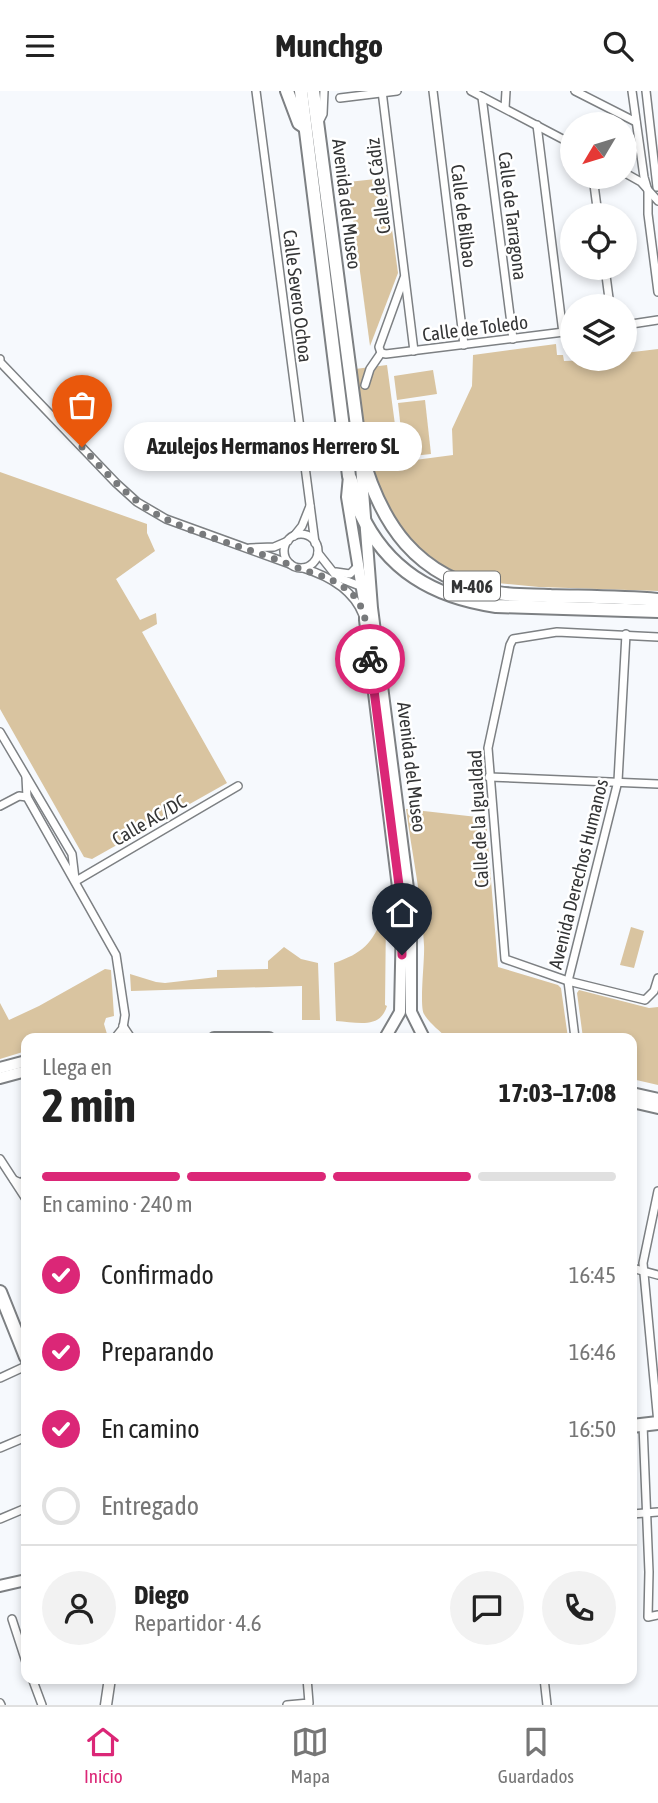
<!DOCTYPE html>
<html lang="es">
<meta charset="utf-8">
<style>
:root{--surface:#fff;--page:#f2f2f2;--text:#222;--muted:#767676;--line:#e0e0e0;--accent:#db2777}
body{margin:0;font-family:"Asap Condensed",sans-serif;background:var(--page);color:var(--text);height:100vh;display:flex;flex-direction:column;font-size:26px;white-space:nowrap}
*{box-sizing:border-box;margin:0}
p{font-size:23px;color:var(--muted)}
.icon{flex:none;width:38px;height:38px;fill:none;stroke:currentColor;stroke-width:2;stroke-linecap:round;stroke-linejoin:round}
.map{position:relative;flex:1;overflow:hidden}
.side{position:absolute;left:21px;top:942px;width:616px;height:651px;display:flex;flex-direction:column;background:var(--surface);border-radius:14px;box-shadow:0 4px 10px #0003}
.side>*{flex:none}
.needle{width:46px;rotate:232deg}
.controls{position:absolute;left:560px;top:21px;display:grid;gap:14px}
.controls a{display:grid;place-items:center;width:77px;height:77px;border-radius:50%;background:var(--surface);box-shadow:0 4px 10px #0003;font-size:35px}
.pin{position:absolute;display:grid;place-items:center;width:60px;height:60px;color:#fff;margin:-72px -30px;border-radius:50% 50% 50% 0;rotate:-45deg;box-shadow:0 0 7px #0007}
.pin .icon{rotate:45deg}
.courier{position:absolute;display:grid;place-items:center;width:70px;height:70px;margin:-35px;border:5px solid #db2777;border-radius:50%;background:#fff;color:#222;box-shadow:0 2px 9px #0007}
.bubble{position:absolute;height:49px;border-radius:24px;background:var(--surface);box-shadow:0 4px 10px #0003;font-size:23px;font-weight:700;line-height:49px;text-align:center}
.headline em{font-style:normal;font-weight:700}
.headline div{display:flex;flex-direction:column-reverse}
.headline{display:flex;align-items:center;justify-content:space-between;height:119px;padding:0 21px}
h1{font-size:46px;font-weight:700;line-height:52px}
.bar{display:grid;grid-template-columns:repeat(4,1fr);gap:10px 7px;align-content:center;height:84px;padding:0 21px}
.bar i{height:9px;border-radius:5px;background:var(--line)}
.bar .current{background:var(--accent)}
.bar p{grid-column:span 4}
.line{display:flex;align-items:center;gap:18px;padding:0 21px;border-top:2px solid var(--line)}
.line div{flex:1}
.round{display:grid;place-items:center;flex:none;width:74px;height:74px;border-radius:37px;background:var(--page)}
ol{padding:0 21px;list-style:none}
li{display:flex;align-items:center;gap:21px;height:77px}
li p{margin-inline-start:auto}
li .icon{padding:7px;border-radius:50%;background:var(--accent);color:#fff;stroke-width:4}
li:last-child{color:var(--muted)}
li i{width:38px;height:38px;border:4px solid var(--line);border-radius:50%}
header{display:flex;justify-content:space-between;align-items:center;height:91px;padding:0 21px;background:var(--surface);font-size:32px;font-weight:700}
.dock{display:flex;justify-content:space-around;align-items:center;height:98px;border-top:2px solid var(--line);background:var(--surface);font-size:19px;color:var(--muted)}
.dock a{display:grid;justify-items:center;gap:4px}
.dock .current{color:var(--accent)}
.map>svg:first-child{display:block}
.green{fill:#d9c4a0}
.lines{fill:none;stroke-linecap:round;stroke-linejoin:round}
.minor-casing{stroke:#7d8083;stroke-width:10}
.secondary-casing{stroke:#7d8083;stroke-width:13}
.primary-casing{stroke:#7d8083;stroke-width:14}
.trunk-casing{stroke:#7d8083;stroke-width:16}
.minor{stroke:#fff;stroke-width:7}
.secondary{stroke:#fff;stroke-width:10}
.primary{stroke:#fff;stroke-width:10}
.trunk{stroke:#fff;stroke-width:12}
.done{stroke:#787a7c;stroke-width:7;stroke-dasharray:0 12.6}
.route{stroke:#db2777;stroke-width:9}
.labels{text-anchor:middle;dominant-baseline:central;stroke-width:5;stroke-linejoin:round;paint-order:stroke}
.shield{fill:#fff;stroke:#717272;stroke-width:2}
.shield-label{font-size:18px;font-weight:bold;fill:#343536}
.street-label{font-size:19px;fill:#343536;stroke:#fff}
</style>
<header><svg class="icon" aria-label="menu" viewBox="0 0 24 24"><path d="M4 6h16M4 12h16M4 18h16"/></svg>Munchgo<svg class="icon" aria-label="search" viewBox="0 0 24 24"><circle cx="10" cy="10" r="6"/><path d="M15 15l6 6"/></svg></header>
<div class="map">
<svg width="658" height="1614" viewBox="0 0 658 1614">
<rect width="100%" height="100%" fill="#f6f9fd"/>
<g class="green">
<polygon points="385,87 398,182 370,255 348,91"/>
<polygon points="556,253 557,264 563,264 564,270 625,268 625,262 658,258 658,500 539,496 487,491 446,477 414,454 384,415 364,343 355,278 387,274 400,371 453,364 452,338 472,295 473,264"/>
<polygon points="433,279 437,303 397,309 394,285"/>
<polygon points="425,309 431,363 404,366 398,312"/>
<polygon points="0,381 147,433 147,442 155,460 116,488 140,529 156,522 157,533 142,541 227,692 92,768 84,766 0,618"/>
<path d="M406 718 486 727 498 876 558 894 561 897 568 947H447C440 940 429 932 424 923 419 914 425 868 424 854 422 808 412 763 406 718Z"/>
<path d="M383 825H386L385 914 387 915C380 939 356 931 336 930L334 872C363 862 372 853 383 825Z"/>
<polygon points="631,836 644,840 634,877 620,874"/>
<polygon points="284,856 301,868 318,872 320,929 302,929 302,895 131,900 130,883 156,891 165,892 217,886 217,879 268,878 268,870"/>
<polygon points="105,878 111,879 114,925 106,927 104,933 107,943 80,947 26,947 26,960 0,968 0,912 9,929 39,915"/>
<polygon points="579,899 649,917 658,916 658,994 632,988 632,947 583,947 577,902"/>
</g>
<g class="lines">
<defs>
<g id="minor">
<polyline points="256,0 315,452"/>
<polyline points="382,0 414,260"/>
<polyline points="433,0 464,254"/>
<polyline points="471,0 572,53"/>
<polyline points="575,0 636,31"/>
<polyline points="632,0 644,86 648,100 648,123 658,201"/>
<polyline points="646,0 657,96"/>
<polyline points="482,6 513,248"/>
<polyline points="340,7 397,0"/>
<polyline points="505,17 506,0"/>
<polyline points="318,33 323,23 324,0"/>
<polyline points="537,34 563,242"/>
<polyline points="625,82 641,91 658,110"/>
<polyline points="593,86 598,124"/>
<polyline points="605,177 610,215"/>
<polyline points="625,234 658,229"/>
<polyline points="381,262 386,263 572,240"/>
<polyline points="381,262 379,256 404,187"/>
<polyline points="0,268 0,271 116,392 137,411 166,428 290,473"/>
<polyline points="365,294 370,278 381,262"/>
<circle cx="301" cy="460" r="17"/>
<polyline points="294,445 302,435 310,415"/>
<polyline points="250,457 274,456 288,450"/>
<polyline points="318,462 337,486 365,497"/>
<path d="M303 477C329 485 353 498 363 524"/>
<polyline points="336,481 350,483 358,475"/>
<polyline points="658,546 557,541 513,548 510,554 488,657 505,868 568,890 645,909 654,900 658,887"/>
<polyline points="0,641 72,763 75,788"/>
<polyline points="26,686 27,706 116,864 125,924 123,937 115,947"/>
<polyline points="489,686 658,693"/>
<polyline points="0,715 19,705 27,706"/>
<polyline points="76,790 238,695"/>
<polyline points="123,935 131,947"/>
<polyline points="575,947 568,890 618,690 626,543"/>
<polyline points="0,1068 26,1108"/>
<polyline points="14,1089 21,1092 26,1088"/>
<polyline points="632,1177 658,1184"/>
<polyline points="0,1287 26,1275"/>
<polyline points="658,1332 643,1172 658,1100"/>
<polyline points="643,1334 649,1481 648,1526 658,1524"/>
<polyline points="0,1357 26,1346"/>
<polyline points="632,1423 658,1421"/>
<polyline points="0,1428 26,1417"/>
<polyline points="12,1528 26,1571"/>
<polyline points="32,1587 42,1614"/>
<polyline points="544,1587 547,1614"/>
<polyline points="0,1612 1,1614"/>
<polyline points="287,1614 309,1612 307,1587"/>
</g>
<polyline id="secondary" points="106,1614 110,1587"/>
<g id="primary">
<polyline points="361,374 372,517 411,821 411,921 424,947"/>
<polyline points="349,385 347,406 365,516 365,529 402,829 400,921 385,947"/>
<polyline points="214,947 269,947"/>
<polyline points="0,977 26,970"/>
<polyline points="0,987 26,980"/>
<polyline points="632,1002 658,1008"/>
<polyline points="632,1011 658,1017"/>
<polyline points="0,1495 26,1489"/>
</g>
<g id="trunk">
<polyline points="287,0 299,32 305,36"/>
<path d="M301 0 349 385C355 396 354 409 360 421 387 479 433 506 496 515L658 520"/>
<path d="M313 0 360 358C380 433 416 487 498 502 516 505 534 504 551 505 587 506 623 506 658 509"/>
<polyline points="0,1201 26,1266"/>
<polyline points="632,1335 658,1332"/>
</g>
</defs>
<use href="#minor" class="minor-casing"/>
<use href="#secondary" class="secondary-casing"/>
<use href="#primary" class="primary-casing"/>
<use href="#trunk" class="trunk-casing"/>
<use href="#minor" class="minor"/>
<use href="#secondary" class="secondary"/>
<use href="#primary" class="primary"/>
<use href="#trunk" class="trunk"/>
</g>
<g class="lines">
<path class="done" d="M82 356C108 384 133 413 168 429 208 448 252 458 293 475 315 484 332 485 351 502 368 517 368 547 370 568"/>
<polyline class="route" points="370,568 400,802 402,864"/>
</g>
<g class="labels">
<rect class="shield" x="444" y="480.5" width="56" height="29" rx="5"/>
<g class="shield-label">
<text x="472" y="495">M-406</text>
</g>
<g class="street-label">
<text transform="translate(378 95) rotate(-97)">Calle de Cádiz</text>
<text transform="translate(347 113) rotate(83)">Avenida del Museo</text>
<text transform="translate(464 125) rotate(83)">Calle de Bilbao</text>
<text transform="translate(513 125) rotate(83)">Calle de Tarragona</text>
<text transform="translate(298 205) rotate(83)">Calle Severo Ochoa</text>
<text transform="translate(475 237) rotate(-7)">Calle de Toledo</text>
<text transform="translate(412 676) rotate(83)">Avenida del Museo</text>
<text transform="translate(478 728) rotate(-93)">Calle de la Igualdad</text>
<text transform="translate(149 729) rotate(-30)">Calle AC/DC</text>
<text transform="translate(578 783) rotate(-76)">Avenida Derechos Humanos</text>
</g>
</g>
</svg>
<div class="controls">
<a><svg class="needle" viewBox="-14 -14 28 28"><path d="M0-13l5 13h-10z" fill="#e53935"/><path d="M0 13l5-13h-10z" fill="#767676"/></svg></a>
<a><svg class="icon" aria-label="locate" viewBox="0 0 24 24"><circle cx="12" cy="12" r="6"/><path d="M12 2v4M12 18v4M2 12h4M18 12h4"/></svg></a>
<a><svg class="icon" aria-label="layers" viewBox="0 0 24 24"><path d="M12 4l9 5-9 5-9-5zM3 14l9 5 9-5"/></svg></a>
</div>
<div class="pin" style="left:82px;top:356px;background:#ea580c"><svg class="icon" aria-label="bag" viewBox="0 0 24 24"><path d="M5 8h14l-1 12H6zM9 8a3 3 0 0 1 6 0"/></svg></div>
<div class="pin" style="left:402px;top:864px;background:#1f2937"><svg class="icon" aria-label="home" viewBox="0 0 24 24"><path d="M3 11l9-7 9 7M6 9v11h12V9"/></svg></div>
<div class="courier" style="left:370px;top:568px"><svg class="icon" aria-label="bike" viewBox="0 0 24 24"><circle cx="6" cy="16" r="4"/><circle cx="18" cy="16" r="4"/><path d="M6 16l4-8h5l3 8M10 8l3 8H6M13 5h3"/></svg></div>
<div class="bubble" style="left:124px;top:331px;width:298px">Azulejos Hermanos Herrero SL</div>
<section class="side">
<div class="headline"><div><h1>2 min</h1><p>Llega en</p></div><em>17:03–17:08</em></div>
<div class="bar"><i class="current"></i><i class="current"></i><i class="current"></i><i></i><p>En camino · 240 m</p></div>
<ol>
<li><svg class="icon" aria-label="check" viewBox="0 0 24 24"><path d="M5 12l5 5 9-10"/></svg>Confirmado<p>16:45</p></li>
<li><svg class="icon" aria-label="check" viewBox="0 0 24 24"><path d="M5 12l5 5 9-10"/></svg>Preparando<p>16:46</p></li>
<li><svg class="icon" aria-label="check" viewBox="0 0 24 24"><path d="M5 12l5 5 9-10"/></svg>En camino<p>16:50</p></li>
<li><i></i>Entregado</li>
</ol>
<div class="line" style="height:126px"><a class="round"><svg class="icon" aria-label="person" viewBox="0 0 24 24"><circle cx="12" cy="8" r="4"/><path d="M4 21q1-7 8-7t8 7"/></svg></a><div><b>Diego</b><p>Repartidor · 4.6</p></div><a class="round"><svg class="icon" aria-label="chat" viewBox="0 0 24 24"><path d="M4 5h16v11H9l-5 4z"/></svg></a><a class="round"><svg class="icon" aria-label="phone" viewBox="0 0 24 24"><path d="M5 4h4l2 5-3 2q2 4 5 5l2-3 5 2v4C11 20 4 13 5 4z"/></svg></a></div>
</section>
</div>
<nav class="dock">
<a class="current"><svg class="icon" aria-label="home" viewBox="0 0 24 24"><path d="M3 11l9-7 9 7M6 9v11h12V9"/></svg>Inicio</a>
<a><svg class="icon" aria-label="map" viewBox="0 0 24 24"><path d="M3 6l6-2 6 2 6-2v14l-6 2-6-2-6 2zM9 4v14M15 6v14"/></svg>Mapa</a>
<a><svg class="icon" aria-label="saved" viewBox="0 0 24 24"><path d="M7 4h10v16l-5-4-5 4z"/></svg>Guardados</a>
</nav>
